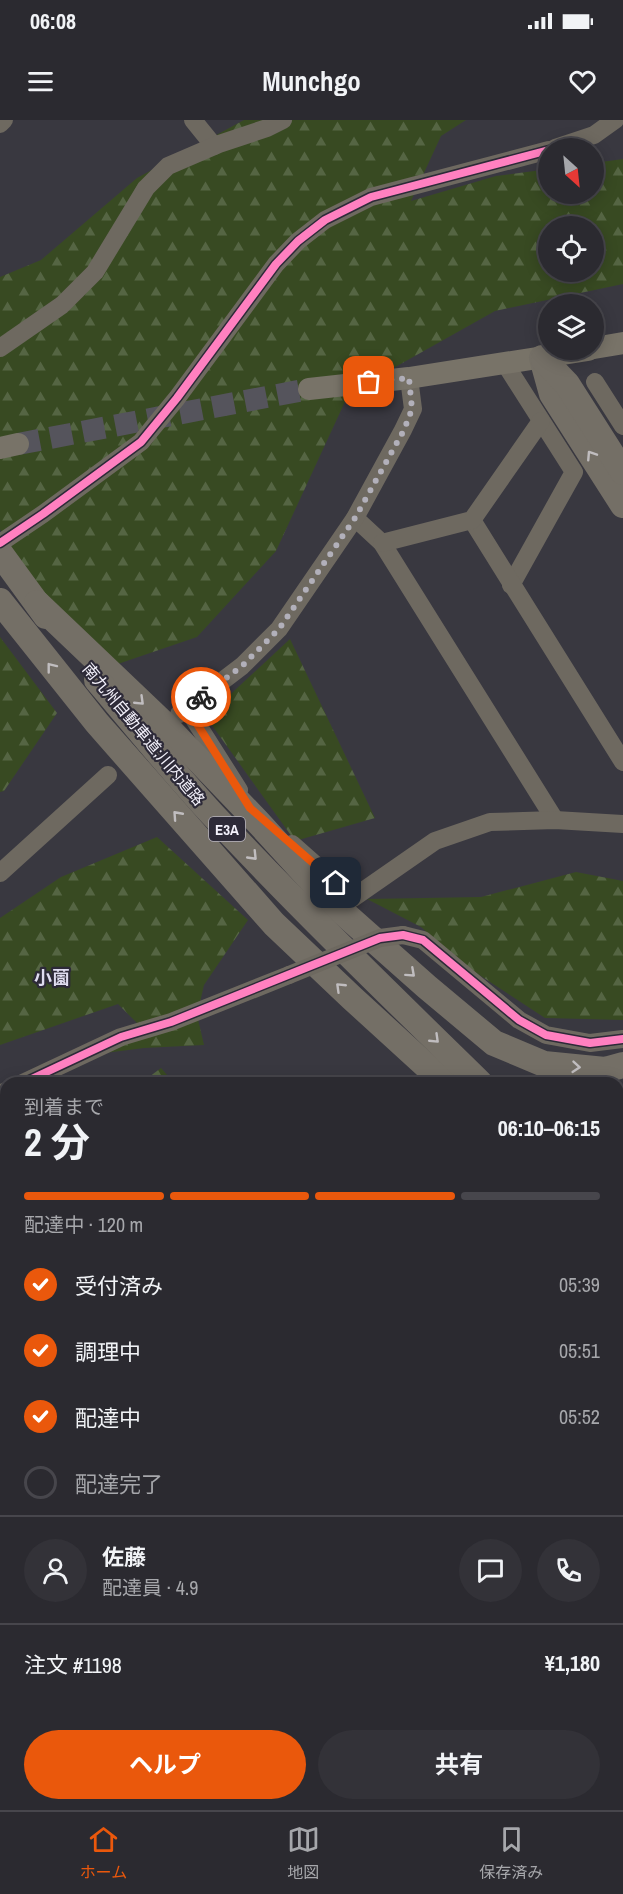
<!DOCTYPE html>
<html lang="ja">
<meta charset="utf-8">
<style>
:root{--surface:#2b2a30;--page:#333238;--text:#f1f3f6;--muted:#a6a7ab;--line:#47464c;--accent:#ea580c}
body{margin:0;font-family:"Archivo Narrow","Noto Sans JP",sans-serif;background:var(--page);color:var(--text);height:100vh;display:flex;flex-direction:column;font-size:22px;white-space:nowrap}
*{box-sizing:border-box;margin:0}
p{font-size:20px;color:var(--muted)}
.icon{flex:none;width:33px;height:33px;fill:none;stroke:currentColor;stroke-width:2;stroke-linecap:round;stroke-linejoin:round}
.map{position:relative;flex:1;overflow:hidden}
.side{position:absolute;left:0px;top:957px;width:624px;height:734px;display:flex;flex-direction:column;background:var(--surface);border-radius:18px 18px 0 0;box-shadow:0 3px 15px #0003,0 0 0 2px var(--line)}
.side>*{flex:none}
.needle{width:39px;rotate:153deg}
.buttons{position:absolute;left:538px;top:18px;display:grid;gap:12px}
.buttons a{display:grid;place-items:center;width:66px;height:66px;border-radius:50%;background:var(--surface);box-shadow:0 3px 15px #0003,0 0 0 2px var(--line);font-size:30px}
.pin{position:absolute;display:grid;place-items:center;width:51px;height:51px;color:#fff;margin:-26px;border-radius:12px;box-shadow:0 3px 9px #0006}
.courier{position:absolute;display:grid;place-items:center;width:60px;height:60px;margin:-30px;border:4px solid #ea580c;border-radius:50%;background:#fff;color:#222;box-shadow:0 2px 8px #0007}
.overview em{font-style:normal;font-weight:700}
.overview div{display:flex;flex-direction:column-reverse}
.overview{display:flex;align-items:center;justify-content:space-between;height:102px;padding:0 24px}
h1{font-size:39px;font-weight:700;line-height:45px}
.bar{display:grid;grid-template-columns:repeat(4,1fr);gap:9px 6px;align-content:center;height:72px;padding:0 24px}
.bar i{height:8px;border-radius:4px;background:var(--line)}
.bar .on{background:var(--accent)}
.bar p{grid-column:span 4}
.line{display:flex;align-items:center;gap:15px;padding:0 24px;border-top:2px solid var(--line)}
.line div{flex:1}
.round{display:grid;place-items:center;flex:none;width:63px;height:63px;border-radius:32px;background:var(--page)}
ol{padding:0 24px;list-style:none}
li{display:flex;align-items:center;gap:18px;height:66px}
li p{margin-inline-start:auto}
li .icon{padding:6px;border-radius:50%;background:var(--accent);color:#fff;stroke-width:4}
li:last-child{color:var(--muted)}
li i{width:33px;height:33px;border:3px solid var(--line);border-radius:50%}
.cta{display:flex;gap:12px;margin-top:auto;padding:12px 24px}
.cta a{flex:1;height:69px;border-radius:36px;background:var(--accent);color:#fff;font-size:24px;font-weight:700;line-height:69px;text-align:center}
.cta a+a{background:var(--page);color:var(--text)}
.status{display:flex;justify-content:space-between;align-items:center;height:42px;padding:0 30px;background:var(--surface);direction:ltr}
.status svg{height:16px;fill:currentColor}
header{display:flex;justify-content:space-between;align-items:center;height:78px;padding:0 24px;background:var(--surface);font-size:27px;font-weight:700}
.menu{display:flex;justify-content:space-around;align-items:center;height:84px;border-top:2px solid var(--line);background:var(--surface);font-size:16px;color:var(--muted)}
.menu a{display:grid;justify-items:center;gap:3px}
.menu .on{color:var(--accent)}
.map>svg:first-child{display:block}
.forest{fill:url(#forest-firs);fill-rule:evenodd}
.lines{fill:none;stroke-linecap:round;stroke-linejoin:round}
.river{stroke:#132126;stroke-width:26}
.major-tunnel{stroke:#55545c;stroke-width:22;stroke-dasharray:22 11;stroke-linecap:butt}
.minor{stroke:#6e6960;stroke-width:18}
.major{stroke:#787368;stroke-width:22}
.highway{stroke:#746f66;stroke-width:26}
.minor-bridge{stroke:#6e6960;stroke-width:18}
.cycleway-casing{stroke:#2d2a38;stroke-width:11}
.cycleway{stroke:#ff80c0;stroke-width:8}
.oneway{stroke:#c0bdbf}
.done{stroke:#b2b0ba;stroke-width:6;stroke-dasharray:0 10.8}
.route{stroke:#ea580c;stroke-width:8}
.labels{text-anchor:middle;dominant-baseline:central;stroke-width:4.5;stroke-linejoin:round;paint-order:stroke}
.shield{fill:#2d2a38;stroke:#b8b5c0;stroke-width:1.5}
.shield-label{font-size:15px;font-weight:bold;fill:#f3f1fb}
.street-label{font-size:16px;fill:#f3f1fb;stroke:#2d2a38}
.neighbourhood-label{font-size:18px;font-weight:bold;fill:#dfdcef;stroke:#2d2a38}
</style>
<div class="status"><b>06:08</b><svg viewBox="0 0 49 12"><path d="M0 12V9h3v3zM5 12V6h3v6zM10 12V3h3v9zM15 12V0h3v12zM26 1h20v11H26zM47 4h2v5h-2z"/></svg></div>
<header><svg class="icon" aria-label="menu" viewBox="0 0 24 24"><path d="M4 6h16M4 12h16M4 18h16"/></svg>Munchgo<svg class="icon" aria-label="heart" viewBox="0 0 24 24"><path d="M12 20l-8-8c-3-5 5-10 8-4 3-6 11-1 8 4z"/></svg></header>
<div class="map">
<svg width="623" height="1690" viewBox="0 0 623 1690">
<defs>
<pattern id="forest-firs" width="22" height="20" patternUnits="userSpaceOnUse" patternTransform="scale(1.5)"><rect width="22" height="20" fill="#384a22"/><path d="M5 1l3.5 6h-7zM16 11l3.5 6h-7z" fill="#556543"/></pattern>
</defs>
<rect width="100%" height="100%" fill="#393840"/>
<g class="forest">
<path d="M244 0H466L441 16 411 81 496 56 549 49V74H594V43L623 39V164L495 191 349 273 276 431 197 517 109 547 33 466 0 409V157L41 140 137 58ZM549 106H594V152H549Z"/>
<polygon points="0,517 57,593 4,671 0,672"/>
<polygon points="290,519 375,698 295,721 206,597"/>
<polygon points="157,717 248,800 204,865 197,895 204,925 144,928 74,937 138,904 118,884 0,925 0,798 61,757"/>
<polygon points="576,752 623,761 623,900 545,898 461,843 421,807 367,779 481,777"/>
<polygon points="161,948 174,963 141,963"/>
<polygon points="6,1028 6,1218 0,1220 0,1031"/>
<polygon points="618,1161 623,1165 623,1375 618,1375"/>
</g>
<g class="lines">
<g class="river">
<polyline points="618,1588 623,1588"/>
<polyline points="293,1690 298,1684"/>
</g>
<polyline class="major-tunnel" points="18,324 309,269"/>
<g class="minor">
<polyline points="193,0 214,26"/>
<polyline points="0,4 4,0"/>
<polyline points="555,28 594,15 615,0"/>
<polyline points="0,228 62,185 95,152 146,68 168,46 219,24 267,8 283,0"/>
<polyline points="504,242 574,352 511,465"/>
<polyline points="595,262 623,306"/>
<polyline points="355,398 382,423 555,700"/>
<polyline points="472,400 623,642"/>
<polyline points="0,423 43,394 141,322 177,278 276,144 298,121 325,100 371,77 549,30"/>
<polyline points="382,423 472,400 541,301"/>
<polyline points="187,588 239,670"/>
<polyline points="179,594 242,546 279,509 355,398 403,310 413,289 409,258"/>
<polyline points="292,724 353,778 435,721 490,702 555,700 623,704"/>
<polyline points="0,753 108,655"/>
<polyline points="403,815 423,820 519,900 546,915 590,923 623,919"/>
<polyline points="23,963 121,917 171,902 289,855"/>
<polyline points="0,974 6,971"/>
<polyline points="0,1306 6,1308"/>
<polyline points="618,1506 623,1505"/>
<polyline points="618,1633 623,1632"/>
<polyline points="585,1684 586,1690"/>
</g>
<g class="major">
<polyline points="594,228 623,223"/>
<polyline points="309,269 409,258 588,230"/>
<polyline points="0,328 18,324"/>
</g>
<g class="highway">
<polyline points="542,238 552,274 623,385"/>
<polyline points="544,240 567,264 623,352"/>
<polyline points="0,433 46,496"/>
<polyline points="0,481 97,603 274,804 352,878 445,963"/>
<polyline points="37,483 164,604 258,702 330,781 427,867 494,923 544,944 605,950 623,945"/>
<path d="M97 560C135 605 172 651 213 695 299 787 390 875 480 963"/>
<polyline points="618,1038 623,1031"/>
<polyline points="618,1091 623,1096"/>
<polyline points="618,1124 623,1129"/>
<polyline points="618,1388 623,1387"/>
<polyline points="618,1412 623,1411"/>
</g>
<polyline class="minor-bridge" points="289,855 380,818 403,815"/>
<defs>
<g id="cycleway">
<polyline points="0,423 43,394 141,322 177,278 276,144 298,121 325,100 371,77 549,30"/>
<polyline points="23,963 121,917 171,902 380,818 403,815 423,820 519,900 546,915 590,923 623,919"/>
</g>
</defs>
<use href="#cycleway" class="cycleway-casing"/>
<use href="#cycleway" class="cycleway"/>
</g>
<defs><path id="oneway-chevron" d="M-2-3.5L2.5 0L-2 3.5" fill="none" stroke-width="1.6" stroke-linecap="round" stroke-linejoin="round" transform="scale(1.5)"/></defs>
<g class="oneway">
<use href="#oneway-chevron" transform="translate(591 335) rotate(-123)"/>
<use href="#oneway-chevron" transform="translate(51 547) rotate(-128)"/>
<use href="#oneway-chevron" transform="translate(140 581) rotate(44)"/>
<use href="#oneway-chevron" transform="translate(177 695) rotate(-132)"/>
<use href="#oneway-chevron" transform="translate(253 736) rotate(46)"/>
<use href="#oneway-chevron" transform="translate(411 853) rotate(42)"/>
<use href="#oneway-chevron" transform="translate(340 867) rotate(-136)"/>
<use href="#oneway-chevron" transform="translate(435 919) rotate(44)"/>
<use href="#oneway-chevron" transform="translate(576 947) rotate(5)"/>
</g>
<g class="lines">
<polyline class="done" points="201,577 242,546 279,509 355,398 404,310 412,289 409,258 369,262"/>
<polyline class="route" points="201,577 187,588 250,688 336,763"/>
</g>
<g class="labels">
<rect class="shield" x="209" y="697" width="36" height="24" rx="4.5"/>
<g class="shield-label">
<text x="227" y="709">E3A</text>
</g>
<g class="street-label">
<text transform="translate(144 614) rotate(50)">南九州自動車道;川内道路</text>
</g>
<g class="neighbourhood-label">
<text x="52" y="857">小薗</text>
</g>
</g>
</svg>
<div class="buttons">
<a><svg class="needle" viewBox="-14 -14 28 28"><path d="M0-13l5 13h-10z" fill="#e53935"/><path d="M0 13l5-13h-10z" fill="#a6a7ab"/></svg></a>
<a><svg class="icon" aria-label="locate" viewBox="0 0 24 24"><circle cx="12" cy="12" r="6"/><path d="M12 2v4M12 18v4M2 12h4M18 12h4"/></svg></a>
<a><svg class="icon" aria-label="layers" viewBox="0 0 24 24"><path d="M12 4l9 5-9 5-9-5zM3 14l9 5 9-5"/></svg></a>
</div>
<div class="pin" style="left:369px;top:262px;background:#ea580c"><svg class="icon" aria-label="bag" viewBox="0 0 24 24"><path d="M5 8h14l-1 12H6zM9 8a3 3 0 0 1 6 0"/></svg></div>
<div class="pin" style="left:336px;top:763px;background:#1f2937"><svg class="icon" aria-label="home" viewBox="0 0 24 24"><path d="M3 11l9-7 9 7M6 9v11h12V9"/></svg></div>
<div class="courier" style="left:201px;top:577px"><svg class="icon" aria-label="bike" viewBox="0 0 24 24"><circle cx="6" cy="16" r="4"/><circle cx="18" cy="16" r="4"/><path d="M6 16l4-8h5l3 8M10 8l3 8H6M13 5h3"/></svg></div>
<section class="side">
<div class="overview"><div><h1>2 分</h1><p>到着まで</p></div><em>06:10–06:15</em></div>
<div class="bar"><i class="on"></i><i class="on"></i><i class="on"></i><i></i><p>配達中 · 120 m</p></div>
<ol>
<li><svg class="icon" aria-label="check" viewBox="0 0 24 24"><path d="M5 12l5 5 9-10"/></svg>受付済み<p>05:39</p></li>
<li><svg class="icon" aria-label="check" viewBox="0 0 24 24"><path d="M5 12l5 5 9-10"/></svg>調理中<p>05:51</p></li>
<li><svg class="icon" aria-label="check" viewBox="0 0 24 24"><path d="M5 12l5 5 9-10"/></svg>配達中<p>05:52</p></li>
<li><i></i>配達完了</li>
</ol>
<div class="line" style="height:108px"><a class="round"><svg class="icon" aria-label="person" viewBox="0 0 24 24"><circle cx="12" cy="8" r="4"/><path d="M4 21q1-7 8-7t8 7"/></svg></a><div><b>佐藤</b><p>配達員 · 4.9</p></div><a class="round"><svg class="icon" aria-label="chat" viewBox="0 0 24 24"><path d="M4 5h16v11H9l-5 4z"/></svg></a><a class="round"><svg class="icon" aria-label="phone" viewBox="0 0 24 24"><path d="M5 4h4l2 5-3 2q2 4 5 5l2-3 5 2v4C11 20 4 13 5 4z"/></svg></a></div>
<div class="line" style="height:78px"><div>注文 #1198</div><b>¥1,180</b></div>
<div class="cta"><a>ヘルプ</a><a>共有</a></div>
</section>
</div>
<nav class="menu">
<a class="on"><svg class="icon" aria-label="home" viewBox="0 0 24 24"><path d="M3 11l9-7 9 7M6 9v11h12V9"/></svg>ホーム</a>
<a><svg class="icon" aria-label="map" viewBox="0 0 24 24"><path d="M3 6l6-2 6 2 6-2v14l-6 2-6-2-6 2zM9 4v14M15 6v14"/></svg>地図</a>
<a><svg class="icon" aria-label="saved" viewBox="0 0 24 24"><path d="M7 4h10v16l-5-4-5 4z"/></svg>保存済み</a>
</nav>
